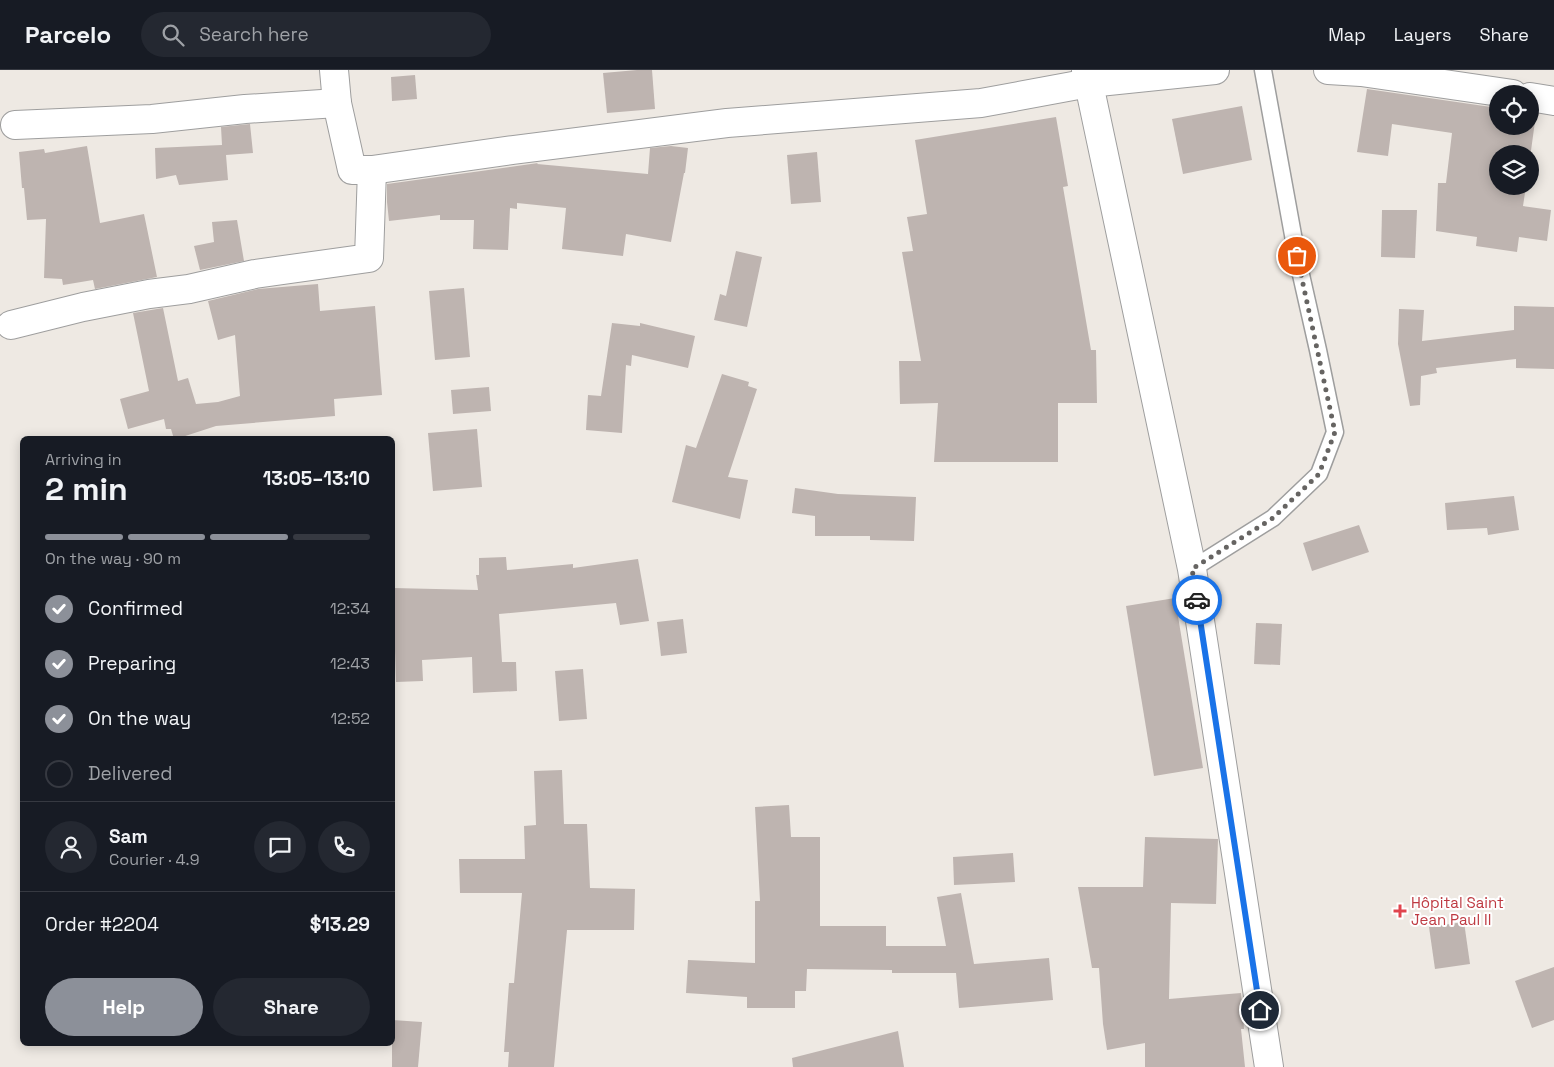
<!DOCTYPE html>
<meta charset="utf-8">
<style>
:root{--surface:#171b24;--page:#242831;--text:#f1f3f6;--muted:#9ea1a6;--line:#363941;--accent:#8c9099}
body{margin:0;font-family:"Space Grotesk",sans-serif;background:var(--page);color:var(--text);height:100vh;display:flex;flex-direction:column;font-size:19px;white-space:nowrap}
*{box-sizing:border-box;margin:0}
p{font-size:16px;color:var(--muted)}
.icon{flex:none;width:28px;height:28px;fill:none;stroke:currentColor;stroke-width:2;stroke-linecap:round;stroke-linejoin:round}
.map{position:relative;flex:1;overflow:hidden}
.side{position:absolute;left:20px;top:366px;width:375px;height:610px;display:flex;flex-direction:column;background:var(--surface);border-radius:8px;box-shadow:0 2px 12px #0003}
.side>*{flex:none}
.tools{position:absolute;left:1489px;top:15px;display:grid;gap:10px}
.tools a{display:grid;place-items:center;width:50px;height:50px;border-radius:50%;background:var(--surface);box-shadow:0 2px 12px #0003;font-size:25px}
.pin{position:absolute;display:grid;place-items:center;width:42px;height:42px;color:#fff;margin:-21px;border:2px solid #fff;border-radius:50%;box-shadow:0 1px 5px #0007}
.courier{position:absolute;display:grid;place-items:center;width:50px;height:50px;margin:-25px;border:4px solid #1a73e8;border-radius:50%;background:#fff;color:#222;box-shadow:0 1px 6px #0007}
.summary em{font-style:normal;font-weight:700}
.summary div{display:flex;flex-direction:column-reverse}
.summary{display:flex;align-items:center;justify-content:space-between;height:85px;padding:0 25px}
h1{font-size:32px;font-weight:700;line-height:38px}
.bar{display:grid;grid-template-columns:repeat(4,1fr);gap:8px 5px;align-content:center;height:60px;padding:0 25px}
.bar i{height:6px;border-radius:4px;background:var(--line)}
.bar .current{background:var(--accent)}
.bar p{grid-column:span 4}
.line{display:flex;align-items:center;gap:12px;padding:0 25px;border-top:1px solid var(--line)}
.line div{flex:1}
.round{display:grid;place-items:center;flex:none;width:52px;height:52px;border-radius:26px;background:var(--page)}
ol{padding:0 25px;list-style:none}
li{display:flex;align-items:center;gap:15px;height:55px}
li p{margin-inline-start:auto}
li .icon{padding:5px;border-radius:50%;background:var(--accent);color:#fff;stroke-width:4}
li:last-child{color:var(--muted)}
li i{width:28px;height:28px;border:2px solid var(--line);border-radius:50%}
.cta{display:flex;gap:10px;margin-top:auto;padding:10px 25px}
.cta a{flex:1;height:58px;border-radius:30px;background:var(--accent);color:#fff;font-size:20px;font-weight:700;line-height:58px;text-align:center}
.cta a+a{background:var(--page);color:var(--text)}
header{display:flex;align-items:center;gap:30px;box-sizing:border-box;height:70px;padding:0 25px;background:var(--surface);border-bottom:1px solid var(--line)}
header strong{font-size:24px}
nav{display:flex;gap:28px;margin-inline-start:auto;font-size:18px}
.search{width:350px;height:45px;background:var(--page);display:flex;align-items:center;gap:12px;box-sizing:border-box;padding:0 18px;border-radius:28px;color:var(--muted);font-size:19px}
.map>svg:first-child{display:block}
.building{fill:#beb4b0}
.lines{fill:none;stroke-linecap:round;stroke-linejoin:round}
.lane-casing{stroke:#9e9e9e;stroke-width:19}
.street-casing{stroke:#9e9e9e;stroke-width:30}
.lane{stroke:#fff;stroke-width:16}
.street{stroke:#fff;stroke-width:28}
.done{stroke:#666462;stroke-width:5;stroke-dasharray:0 9}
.route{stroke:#1a73e8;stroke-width:6}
.health-dot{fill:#e0444e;stroke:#fff;stroke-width:2}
.labels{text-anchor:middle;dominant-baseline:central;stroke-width:4;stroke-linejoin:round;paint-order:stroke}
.health-label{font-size:15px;fill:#be3a42;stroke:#fff;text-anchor:start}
</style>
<header>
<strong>Parcelo</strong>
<div class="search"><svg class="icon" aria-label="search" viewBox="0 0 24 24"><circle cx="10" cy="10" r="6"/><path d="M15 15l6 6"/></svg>Search here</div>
<nav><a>Map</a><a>Layers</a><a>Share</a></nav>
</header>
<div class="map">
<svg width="1554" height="997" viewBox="0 0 1554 997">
<rect width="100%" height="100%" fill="#eee9e3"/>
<g class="building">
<polygon points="637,0 652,0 655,39 607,43 603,3"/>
<polygon points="415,5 417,29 392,31 391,7"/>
<polygon points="1367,19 1498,38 1498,56 1530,56 1530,43 1536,44 1530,88 1530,84 1498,84 1498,116 1526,116 1523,136 1551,140 1547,171 1519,167 1517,182 1476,176 1477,167 1436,161 1438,113 1446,113 1452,63 1392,54 1388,86 1357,82"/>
<polygon points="1242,36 1252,90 1183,104 1172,49"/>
<polygon points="1056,47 1068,116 1063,117 1091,280 1096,280 1097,333 1058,333 1058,392 934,392 938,333 900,334 899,291 921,291 902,182 913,181 907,147 927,144 915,70"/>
<polygon points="250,54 253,83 226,85 228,110 179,115 176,105 156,109 155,78 222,75 221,57"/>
<polygon points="87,76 100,153 144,144 157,207 95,219 93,210 63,215 62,209 44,208 46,149 27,150 24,118 22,118 19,82 44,79 45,83"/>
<polygon points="671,76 688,78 685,103 684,103 671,172 626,164 623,186 562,179 566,138 517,133 517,139 510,138 508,180 473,179 474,150 440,150 440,145 389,151 387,132 387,114 538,93 537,94 648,104 650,78"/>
<polygon points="817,82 821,132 791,134 787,85"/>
<polygon points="1382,140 1417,140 1415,188 1381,187"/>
<polygon points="237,150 244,191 200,200 194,176 214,172 212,152"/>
<polygon points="736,181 762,187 747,257 714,250 720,224 726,226"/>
<polygon points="318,214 320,241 375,236 382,325 334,329 335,346 216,356 176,369 174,369 171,359 166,359 164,349 128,359 120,329 149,321 133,243 163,238 178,311 188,308 196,334 218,332 240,326 235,265 218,270 208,231 258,219"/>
<polygon points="464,218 470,287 435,290 429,221"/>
<polygon points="1514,236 1554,237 1554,299 1516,298 1516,289 1436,298 1437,303 1421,306 1420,335 1410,336 1398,274 1399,239 1424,240 1422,271 1514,260"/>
<polygon points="612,253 640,256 640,253 695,266 688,298 632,285 631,296 626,295 622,363 586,360 588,325 601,326"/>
<polygon points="722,304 749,312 748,316 757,319 728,407 748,410 740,449 672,432 686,375 696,378"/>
<polygon points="489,317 491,341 453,344 451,320"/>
<polygon points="477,359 482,417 433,421 428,363"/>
<polygon points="795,418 838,424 916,427 914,471 870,470 870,466 815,466 815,446 792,443"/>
<polygon points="1514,426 1519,460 1488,465 1487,458 1447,460 1445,433"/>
<polygon points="1359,455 1369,482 1312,501 1303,473"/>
<polygon points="506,487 507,500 573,494 573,498 638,489 649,551 620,555 616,533 499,544 502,592 516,592 517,621 473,623 472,587 422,590 423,611 396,612 393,518 478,520 476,505 479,505 479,488"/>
<polygon points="1175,528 1203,698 1154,706 1126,536"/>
<polygon points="683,549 687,583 661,586 657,552"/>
<polygon points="1256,553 1282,554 1280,595 1254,594"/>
<polygon points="583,599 587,649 559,651 555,601"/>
<polygon points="562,700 564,754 587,754 590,818 635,819 634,860 567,860 554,997 508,997 509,982 504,982 509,913 514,913 522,823 460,823 459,789 525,789 524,756 536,755 534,701"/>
<polygon points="789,735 791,767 820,767 820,856 886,856 886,876 946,876 937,827 961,823 974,894 1049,888 1053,930 959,938 956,903 892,903 892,900 807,899 806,921 795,921 795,938 747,938 747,927 686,923 688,890 755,893 755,831 760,831 755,737"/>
<polygon points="1145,767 1218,769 1216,834 1171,833 1169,929 1241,923 1244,959 1241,959 1245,997 1145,997 1145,973 1107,980 1103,954 1099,898 1092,898 1078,817 1143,817"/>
<polygon points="1013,783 1015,812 954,815 953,787"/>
<polygon points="1464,852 1470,894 1435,899 1429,857"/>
<polygon points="1554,897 1554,950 1532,958 1515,911"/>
<polygon points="392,950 422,952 418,997 392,997"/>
<polygon points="898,961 904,997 793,997 792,988"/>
</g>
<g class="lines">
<defs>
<polyline id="lane" points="1192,499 1273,448 1319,404 1335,362 1318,280 1297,187 1263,0"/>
<g id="street">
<polyline points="334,0 337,33 352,100 372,100 513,80 727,53 981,33 1089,13 1215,0"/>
<polyline points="1086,0 1192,499 1269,997"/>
<polyline points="1328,0 1361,2 1513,24"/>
<polyline points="1530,27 1554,31"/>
<polyline points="15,55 152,49 245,39 337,33"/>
<polyline points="11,255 83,237 149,224 189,219 255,204 369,188 372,100"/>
</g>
</defs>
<use href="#lane" class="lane-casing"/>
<use href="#street" class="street-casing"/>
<use href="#lane" class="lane"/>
<use href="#street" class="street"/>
</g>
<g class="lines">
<polyline class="done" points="1197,530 1192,499 1273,448 1319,404 1335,362 1297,186"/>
<polyline class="route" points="1197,530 1260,940"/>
</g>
<path class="health-dot" d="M1397.5 833.5h5v5h5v5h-5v5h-5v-5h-5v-5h5z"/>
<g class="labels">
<g class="health-label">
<text x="1411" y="832">Hôpital Saint<tspan x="1411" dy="17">Jean Paul II</tspan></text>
</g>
</g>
</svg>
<div class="tools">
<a><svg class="icon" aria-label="locate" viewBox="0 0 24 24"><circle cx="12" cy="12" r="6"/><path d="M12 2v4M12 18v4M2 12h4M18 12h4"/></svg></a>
<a><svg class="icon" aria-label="layers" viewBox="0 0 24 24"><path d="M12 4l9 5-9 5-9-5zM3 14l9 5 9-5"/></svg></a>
</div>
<div class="pin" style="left:1297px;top:186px;background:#ea580c"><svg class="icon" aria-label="bag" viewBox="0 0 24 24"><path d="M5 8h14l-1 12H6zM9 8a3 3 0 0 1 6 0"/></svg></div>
<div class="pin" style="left:1260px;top:940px;background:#1f2937"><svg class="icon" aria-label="home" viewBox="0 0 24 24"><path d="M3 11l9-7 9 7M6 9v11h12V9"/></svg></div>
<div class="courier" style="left:1197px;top:530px"><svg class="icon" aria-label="car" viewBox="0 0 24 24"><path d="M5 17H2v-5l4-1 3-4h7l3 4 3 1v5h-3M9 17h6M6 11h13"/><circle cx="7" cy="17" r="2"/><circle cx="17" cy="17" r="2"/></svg></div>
<section class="side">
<div class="summary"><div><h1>2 min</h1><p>Arriving in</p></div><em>13:05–13:10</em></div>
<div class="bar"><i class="current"></i><i class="current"></i><i class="current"></i><i></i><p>On the way · 90 m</p></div>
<ol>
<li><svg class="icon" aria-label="check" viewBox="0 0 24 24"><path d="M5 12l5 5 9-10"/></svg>Confirmed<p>12:34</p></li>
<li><svg class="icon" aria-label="check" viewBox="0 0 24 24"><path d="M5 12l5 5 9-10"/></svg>Preparing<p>12:43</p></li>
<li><svg class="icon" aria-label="check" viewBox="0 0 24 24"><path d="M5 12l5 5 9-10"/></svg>On the way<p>12:52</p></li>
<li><i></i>Delivered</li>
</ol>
<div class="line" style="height:90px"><a class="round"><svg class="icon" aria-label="person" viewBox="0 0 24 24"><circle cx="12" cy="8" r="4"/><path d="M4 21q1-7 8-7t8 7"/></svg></a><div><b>Sam</b><p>Courier · 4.9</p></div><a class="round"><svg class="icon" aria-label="chat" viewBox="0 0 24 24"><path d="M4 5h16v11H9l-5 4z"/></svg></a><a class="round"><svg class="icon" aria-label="phone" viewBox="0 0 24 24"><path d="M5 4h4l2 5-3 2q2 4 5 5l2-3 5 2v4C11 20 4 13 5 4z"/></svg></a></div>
<div class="line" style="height:65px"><div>Order #2204</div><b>$13.29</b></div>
<div class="cta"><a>Help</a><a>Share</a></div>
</section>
</div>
